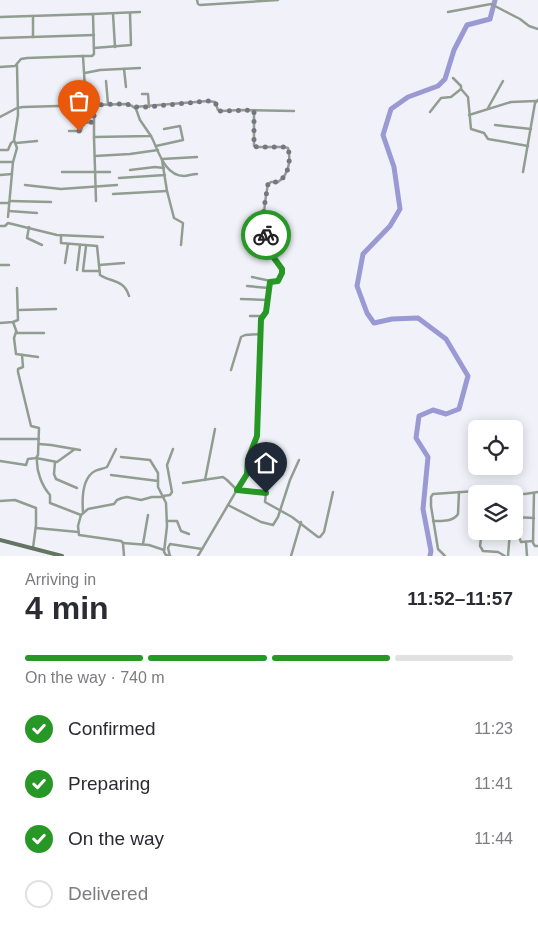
<!DOCTYPE html>
<meta charset="utf-8">
<style>
:root{--surface:#fff;--page:#f7f7f7;--text:#2b2b33;--muted:#7c7c81;--line:#e1e1e2;--accent:#279826}
body{margin:0;font-family:Helvetica,sans-serif;background:var(--page);color:var(--text);height:100vh;display:flex;flex-direction:column;font-size:19px;white-space:nowrap}
*{box-sizing:border-box;margin:0}
p{font-size:16px;color:var(--muted)}
.icon{flex:none;width:28px;height:28px;fill:none;stroke:currentColor;stroke-width:2;stroke-linecap:round;stroke-linejoin:round}
.map{position:relative;height:556px;overflow:hidden}
.drawer{display:flex;flex-direction:column;background:var(--surface);flex:1}
.drawer>*{flex:none}
.buttons{position:absolute;left:468px;top:420px;display:grid;gap:10px}
.buttons a{display:grid;place-items:center;width:55px;height:55px;border-radius:8px;background:var(--surface);box-shadow:0 2px 12px #0003;font-size:25px}
.pin{position:absolute;display:grid;place-items:center;width:42px;height:42px;color:#fff;margin:-51px -21px;border-radius:50% 50% 50% 0;rotate:-45deg;box-shadow:0 0 5px #0007}
.pin .icon{rotate:45deg}
.courier{position:absolute;display:grid;place-items:center;width:50px;height:50px;margin:-25px;border:4px solid #279826;border-radius:50%;background:#fff;color:#222;box-shadow:0 1px 6px #0007}
.summary em{font-style:normal;font-weight:700}
.summary div{display:flex;flex-direction:column-reverse}
.summary{display:flex;align-items:center;justify-content:space-between;height:85px;padding:0 25px}
h1{font-size:32px;font-weight:700;line-height:38px}
.bar{display:grid;grid-template-columns:repeat(4,1fr);gap:8px 5px;align-content:center;height:60px;padding:0 25px}
.bar i{height:6px;border-radius:4px;background:var(--line)}
.bar .selected{background:var(--accent)}
.bar p{grid-column:span 4}
ol{padding:0 25px;list-style:none}
li{display:flex;align-items:center;gap:15px;height:55px}
li p{margin-inline-start:auto}
li .icon{padding:5px;border-radius:50%;background:var(--accent);color:#fff;stroke-width:4}
li:last-child{color:var(--muted)}
li i{width:28px;height:28px;border:2px solid var(--line);border-radius:50%}
.map>svg:first-child{display:block}
.lines{fill:none;stroke-linecap:round;stroke-linejoin:round}
.river{stroke:#9b99d3;stroke-width:5}
.street{stroke:#929d91;stroke-width:2.5}
.secondary{stroke:#647462;stroke-width:4}
.done{stroke:#767681;stroke-width:5;stroke-dasharray:0 9}
.route{stroke:#279826;stroke-width:6}
</style>
<div class="map">
<svg width="538" height="556" viewBox="0 0 538 556">
<rect width="100%" height="100%" fill="#f1f2f9"/>
<g class="lines">
<polyline class="river" points="430,556 431,551 423,509 428,457 416,438 419,416 433,410 446,414 459,409 468,376 446,339 418,318 392,319 374,323 367,313 357,286 363,254 390,226 400,209 394,167 383,135 391,109 408,97 438,86 445,79 454,50 467,25 490,19 495,0"/>
<g class="street">
<polyline points="197,0 198,4 200,5 278,0"/>
<polyline points="448,12 491,4 520,19 529,26 538,29"/>
<polyline points="93,14 140,12"/>
<polyline points="113,14 115,47"/>
<polyline points="33,16 33,37"/>
<polyline points="0,17 93,14 94,54 92,56 83,56"/>
<polyline points="0,38 94,35"/>
<polyline points="94,48 131,45 130,14"/>
<polyline points="0,67 15,66 21,59 27,58 83,56 86,105"/>
<polyline points="124,69 126,87"/>
<polyline points="85,73 100,70 140,68"/>
<polyline points="453,78 461,86 461,89 468,97 471,129 484,133 488,139 528,146"/>
<polyline points="106,81 108,104"/>
<polyline points="142,94 148,94 149,107"/>
<polyline points="134,107 208,101 215,102 218,110 221,111 240,110 294,111"/>
<polyline points="488,108 503,81"/>
<polyline points="430,112 441,98 451,97 461,89"/>
<polyline points="469,115 511,102 536,101"/>
<polyline points="0,117 17,108 23,107 127,104 132,106 136,109 140,120 151,136 94,137 94,105"/>
<polyline points="495,125 531,129"/>
<polyline points="69,131 81,131 83,123 94,122"/>
<path d="M151 136C158 149 164 176 184 176 188 176 192 174 197 174"/>
<polyline points="94,137 96,201"/>
<polyline points="16,143 37,141"/>
<polyline points="156,146 183,140 180,126 164,129"/>
<polyline points="0,150 8,150 11,143 14,141"/>
<polyline points="95,156 130,154 158,150"/>
<polyline points="162,159 197,157"/>
<polyline points="162,160 167,191 174,218 183,223 181,245"/>
<polyline points="0,162 13,162"/>
<polyline points="130,170 155,167 164,168"/>
<polyline points="62,172 110,172"/>
<polyline points="523,172 535,103 538,100"/>
<polyline points="0,175 12,174"/>
<polyline points="119,178 165,175"/>
<polyline points="25,185 61,189 117,185"/>
<polyline points="113,194 167,191"/>
<polyline points="10,201 51,202"/>
<polyline points="0,203 9,203"/>
<polyline points="9,211 37,213"/>
<polyline points="8,217 13,162 17,148 14,140 18,115 17,65"/>
<polyline points="0,226 5,226 8,223 57,235 103,237"/>
<polyline points="29,227 27,238 42,245"/>
<path d="M61 235V243L97 246 100 275C110 282 124 279 129 296"/>
<polyline points="86,246 83,271 99,271"/>
<polyline points="65,263 68,244"/>
<polyline points="0,265 9,265"/>
<polyline points="99,265 124,263"/>
<polyline points="77,270 80,245"/>
<polyline points="252,277 271,281"/>
<polyline points="247,286 269,288"/>
<polyline points="241,299 267,300"/>
<polyline points="19,310 56,309"/>
<polyline points="250,316 263,316"/>
<polyline points="13,322 17,333 44,333"/>
<polyline points="0,323 13,322 18,320 17,288"/>
<polyline points="16,332 14,338 16,354 38,357"/>
<polyline points="231,370 241,337 245,335 261,334"/>
<polyline points="0,439 39,439"/>
<polyline points="39,444 51,445 80,450"/>
<polyline points="270,455 265,502 292,517 318,537 320,537 324,532 333,492"/>
<polyline points="121,457 150,460 158,473 158,487 166,503 167,526 164,552 166,555 170,556"/>
<polyline points="36,458 57,462 75,449"/>
<path d="M37 458C36 471 42 486 50 495V503L81 515"/>
<polyline points="0,461 26,465 28,459 36,458 38,455 39,428 31,426 18,372 18,369 23,367 22,355"/>
<polyline points="55,462 54,474 56,479 77,488"/>
<polyline points="111,475 158,481"/>
<polyline points="205,480 215,429"/>
<polyline points="183,483 223,477 227,480 237,490 266,492"/>
<polyline points="534,493 533,543 535,546 538,546"/>
<polyline points="163,496 170,495 172,492 167,465 173,449"/>
<polyline points="0,501 15,500 36,508 36,525 33,548"/>
<polyline points="228,505 261,522 273,525 278,517 290,480 299,460"/>
<path d="M83 512C82 499 82 478 95 471 99 469 103 469 107 467L116 449"/>
<polyline points="514,517 534,518"/>
<polyline points="167,521 177,521 181,531 189,534"/>
<path d="M433 521C442 521 453 522 458 514L459 492"/>
<polyline points="36,528 78,532"/>
<polyline points="482,531 480,546 483,551 498,552 505,556"/>
<polyline points="509,538 519,537 521,542 533,541"/>
<polyline points="526,542 527,556"/>
<polyline points="123,543 149,545 164,550"/>
<polyline points="143,544 148,515"/>
<polyline points="124,556 123,543 121,541 79,535 78,526 81,515 88,509 114,504 117,500 122,498 127,497 141,500 152,497 164,497"/>
<polyline points="170,556 168,548 170,544 202,549"/>
<path d="M198 556 248 471 249 454 257 436 261 319 266 312 270 282 279 281C287 270 277 267 273 257 262 226 262 216 268 184L271 182H278C289 175 291 160 288 148L284 147H257L254 146V110"/>
<polyline points="291,556 301,522"/>
<polyline points="445,556 438,549 431,506 431,497 433,494 476,491 525,494 538,492"/>
<polyline points="508,556 510,531"/>
</g>
<polyline class="secondary" points="0,540 62,556"/>
</g>
<g class="lines">
<path class="done" d="M79 131 82 129 83 123 94 122V105L119 104H127L134 107H146L208 101 215 102 219 111 254 110V146L257 147H284L288 148C291 160 289 175 278 182H271L268 184 263 214 266 235"/>
<polyline class="route" points="266,493 237,490 247,474 248,459 257,436 261,319 266,312 270,282 278,281 282,273 282,269 274,258 266,235"/>
</g>
</svg>
<div class="buttons">
<a><svg class="icon" aria-label="locate" viewBox="0 0 24 24"><circle cx="12" cy="12" r="6"/><path d="M12 2v4M12 18v4M2 12h4M18 12h4"/></svg></a>
<a><svg class="icon" aria-label="layers" viewBox="0 0 24 24"><path d="M12 4l9 5-9 5-9-5zM3 14l9 5 9-5"/></svg></a>
</div>
<div class="pin" style="left:79px;top:131px;background:#ea580c"><svg class="icon" aria-label="bag" viewBox="0 0 24 24"><path d="M5 8h14l-1 12H6zM9 8a3 3 0 0 1 6 0"/></svg></div>
<div class="pin" style="left:266px;top:493px;background:#1f2937"><svg class="icon" aria-label="home" viewBox="0 0 24 24"><path d="M3 11l9-7 9 7M6 9v11h12V9"/></svg></div>
<div class="courier" style="left:266px;top:235px"><svg class="icon" aria-label="bike" viewBox="0 0 24 24"><circle cx="6" cy="16" r="4"/><circle cx="18" cy="16" r="4"/><path d="M6 16l4-8h5l3 8M10 8l3 8H6M13 5h3"/></svg></div>
</div>
<section class="drawer">
<div class="summary"><div><h1>4 min</h1><p>Arriving in</p></div><em>11:52–11:57</em></div>
<div class="bar"><i class="selected"></i><i class="selected"></i><i class="selected"></i><i></i><p>On the way · 740 m</p></div>
<ol>
<li><svg class="icon" aria-label="check" viewBox="0 0 24 24"><path d="M5 12l5 5 9-10"/></svg>Confirmed<p>11:23</p></li>
<li><svg class="icon" aria-label="check" viewBox="0 0 24 24"><path d="M5 12l5 5 9-10"/></svg>Preparing<p>11:41</p></li>
<li><svg class="icon" aria-label="check" viewBox="0 0 24 24"><path d="M5 12l5 5 9-10"/></svg>On the way<p>11:44</p></li>
<li><i></i>Delivered</li>
</ol>
</section>
